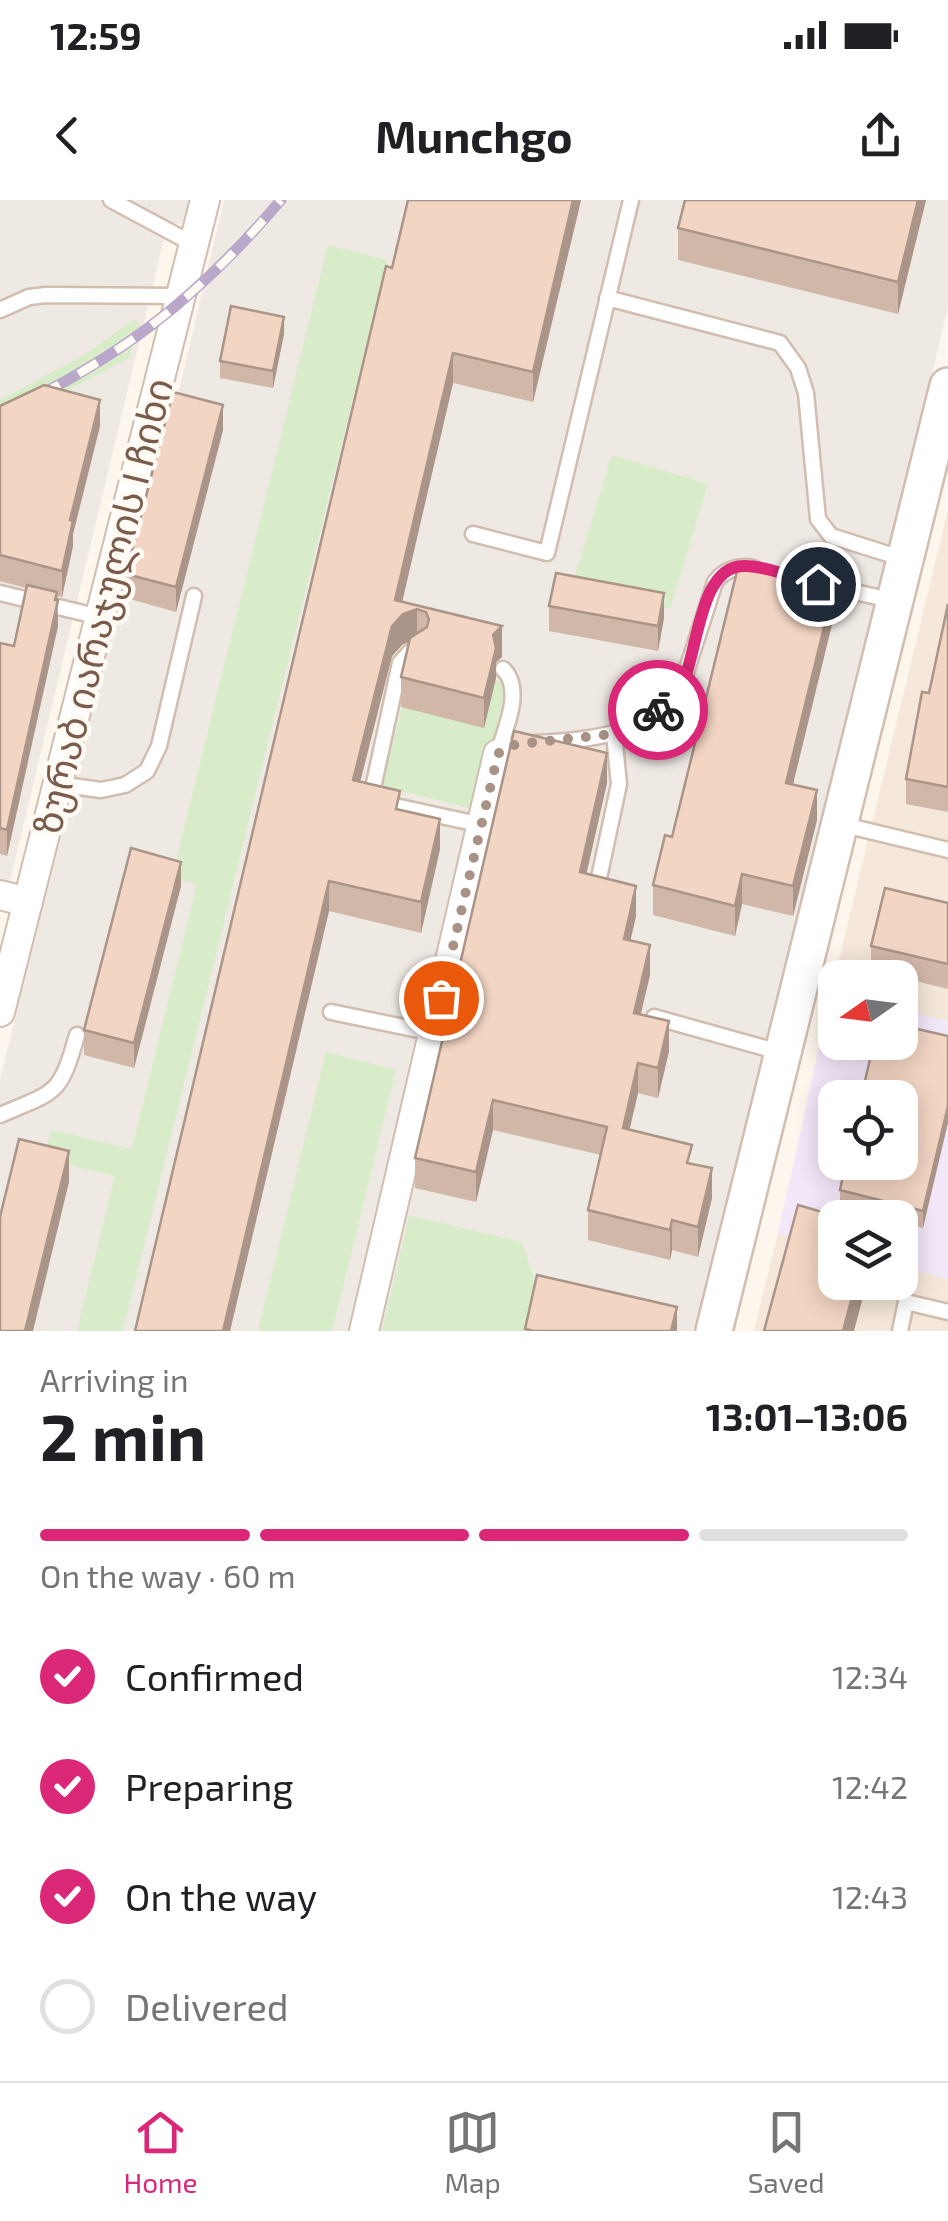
<!DOCTYPE html>
<meta charset="utf-8">
<style>
:root{--surface:#fff;--page:#f2f2f2;--text:#202124;--muted:#757577;--line:#e0e0e0;--accent:#db2777}
body{margin:0;font-family:"Exo 2","Noto Sans Georgian",sans-serif;background:var(--page);color:var(--text);height:100vh;display:flex;flex-direction:column;font-size:38px;white-space:nowrap}
*{box-sizing:border-box;margin:0}
p{font-size:32px;color:var(--muted)}
.icon{flex:none;width:55px;height:55px;fill:none;stroke:currentColor;stroke-width:2;stroke-linecap:round;stroke-linejoin:round}
.map{position:relative;height:1131px;overflow:hidden}
.side{display:flex;flex-direction:column;background:var(--surface);flex:1}
.side>*{flex:none}
.needle{width:65px;rotate:256deg}
.buttons{position:absolute;left:818px;top:760px;display:grid;gap:20px}
.buttons a{display:grid;place-items:center;width:100px;height:100px;border-radius:20px;background:var(--surface);box-shadow:0 5px 25px #0003;font-size:50px}
.pin{position:absolute;display:grid;place-items:center;width:85px;height:85px;color:#fff;margin:-42px;border:5px solid #fff;border-radius:50%;box-shadow:0 2px 10px #0007}
.courier{position:absolute;display:grid;place-items:center;width:100px;height:100px;margin:-50px;border:8px solid #db2777;border-radius:50%;background:#fff;color:#222;box-shadow:0 2px 12px #0007}
.overview em{font-style:normal;font-weight:700}
.overview div{display:flex;flex-direction:column-reverse}
.overview{display:flex;align-items:center;justify-content:space-between;height:170px;padding:0 40px}
h1{font-size:65px;font-weight:700;line-height:75px}
.bar{display:grid;grid-template-columns:repeat(4,1fr);gap:15px 10px;align-content:center;height:120px;padding:0 40px}
.bar i{height:12px;border-radius:8px;background:var(--line)}
.bar .on{background:var(--accent)}
.bar p{grid-column:span 4}
ol{padding:0 40px;list-style:none}
li{display:flex;align-items:center;gap:30px;height:110px}
li p{margin-inline-start:auto}
li .icon{padding:10px;border-radius:50%;background:var(--accent);color:#fff;stroke-width:4}
li:last-child{color:var(--muted)}
li i{width:55px;height:55px;border:5px solid var(--line);border-radius:50%}
.status{display:flex;justify-content:space-between;align-items:center;height:70px;padding:0 50px;background:var(--surface);direction:ltr}
.status svg{height:28px;fill:currentColor}
header{display:flex;justify-content:space-between;align-items:center;height:130px;padding:0 40px;background:var(--surface);font-size:45px;font-weight:700}
.dock{display:flex;justify-content:space-around;align-items:center;height:140px;border-top:2px solid var(--line);background:var(--surface);font-size:28px;color:var(--muted)}
.dock a{display:grid;justify-items:center;gap:5px}
.dock .on{color:var(--accent)}
.map>svg:first-child{display:block}
.residential{fill:#f5e8da}
.industrial{fill:#efe9e4}
.education{fill:#f3e8fa;fill-rule:evenodd}
.green{fill:#d8ecc9}
.lines{fill:none;stroke-linecap:round;stroke-linejoin:round}
.service-casing{stroke:#d1beb0;stroke-width:19}
.minor-casing{stroke:#d1beb0;stroke-width:32}
.tertiary-casing{stroke:#d1beb0;stroke-width:40}
.service{stroke:#fff;stroke-width:14}
.minor{stroke:#fff;stroke-width:28}
.tertiary{stroke:#fff;stroke-width:35}
.rail-casing{stroke:#b9a8c9;stroke-width:11}
.rail{stroke:#fffaf3;stroke-width:8;stroke-dasharray:22;stroke-linecap:butt}
.wall{fill:#d1b7a8}
.shaded-wall{fill:#aa9588}
.building{fill:#f3d5c3;stroke:#aa9588;stroke-width:2.5}
.done{stroke:#a89285;stroke-width:10;stroke-dasharray:0 18}
.route{stroke:#db2777;stroke-width:12}
.labels{text-anchor:middle;dominant-baseline:central;stroke-width:9;stroke-linejoin:round;paint-order:stroke}
.street-label{font-size:38px;fill:#7a5c4d;stroke:#fffaf3}
</style>
<div class="status"><b>12:59</b><svg viewBox="0 0 49 12"><path d="M0 12V9h3v3zM5 12V6h3v6zM10 12V3h3v9zM15 12V0h3v12zM26 1h20v11H26zM47 4h2v5h-2z"/></svg></div>
<header><svg class="icon" aria-label="back" viewBox="0 0 24 24"><path d="M15 5l-7 7 7 7"/></svg>Munchgo<svg class="icon" aria-label="share" viewBox="0 0 24 24"><path d="M12 15V3M7 8l5-5 5 5M5 13v7h14v-7"/></svg></header>
<div class="map">
<svg width="948" height="1131" viewBox="0 0 948 1131">
<rect width="100%" height="100%" fill="#fdf6ec"/>
<g class="residential">
<polygon points="948,310 948,821 900,811 900,778 835,778 835,798 830,797"/>
<polygon points="778,1033 835,1049 835,1082 900,1082 900,1066 948,1079 948,1131 754,1131"/>
</g>
<g class="industrial">
<polygon points="0,0 189,0 183,24 168,22 10,681 0,679"/>
<polygon points="224,0 948,0 948,106 805,714 702,1131 0,1131 0,880 169,193 178,195"/>
</g>
<path class="education" d="M830 797 835 798V842H900V811L948 821V1079L900 1066V1018H835V1049L778 1033ZM835 898H900V962H835Z"/>
<g class="green">
<polygon points="328,45 387,60 123,1131 77,1131 115,976 44,959 51,930 132,949 197,684 172,677"/>
<polygon points="135,119 139,123 129,158 0,226 0,200 84,155"/>
<polygon points="612,255 708,284 670,409 574,379"/>
<polygon points="414,459 507,483 476,610 382,586"/>
<polygon points="326,852 396,870 332,1131 258,1131"/>
<polygon points="409,1015 522,1042 539,1093 530,1131 382,1131"/>
</g>
<g class="lines">
<defs>
<g id="service">
<polyline points="111,0 193,44"/>
<polyline points="607,98 780,143 798,168 806,193 818,319 831,336 904,359"/>
<polyline points="0,110 29,97 46,95 181,96"/>
<polyline points="473,334 547,353 631,0"/>
<polyline points="819,384 895,401"/>
<polyline points="0,393 100,417"/>
<polyline points="419,450 410,452 400,463 373,588 375,594 386,604 482,625"/>
<path d="M498 553C505 529 524 489 503 469"/>
<path d="M498 554 505 547 519 544C572 541 654 540 682 485L715 382C725 369 739 365 754 368"/>
<polyline points="57,584 101,590 125,585 147,571 159,546 194,396"/>
<polyline points="840,624 948,650"/>
<polyline points="596,692 619,584 614,534"/>
<polyline points="331,812 433,833"/>
<polyline points="654,817 783,853"/>
<path d="M0 915C57 891 60 895 77 835"/>
<polyline points="900,1131 906,1102 948,1112"/>
</g>
<g id="minor">
<polyline points="0,695 28,702"/>
<polyline points="0,812 205,0"/>
<polyline points="364,1131 498,554"/>
</g>
<polyline id="tertiary" points="714,1131 948,186"/>
</defs>
<use href="#service" class="service-casing"/>
<use href="#minor" class="minor-casing"/>
<use href="#tertiary" class="tertiary-casing"/>
<use href="#service" class="service"/>
<use href="#minor" class="minor"/>
<use href="#tertiary" class="tertiary"/>
<defs>
<path id="rail" d="M0 214C117 161 198 98 281 0"/>
</defs>
<use href="#rail" class="rail-casing"/>
<use href="#rail" class="rail"/>
</g>
<g class="wall">
<polygon points="581,0 533,202 453,183 402,401 502,426 502,457 496,462 496,478 484,528 401,507 401,477 409,442 403,444 392,456 360,582 400,610 440,649 421,733 329,711 230,1131 135,1131 392,68"/>
<polygon points="685,0 926,0 898,114 678,60 678,28"/>
<polygon points="284,134 273,188 220,178 220,161"/>
<polygon points="0,206 100,226 73,334 73,346 62,397 57,396 58,426 7,656 0,654 0,443 14,446 26,388 0,381"/>
<polygon points="223,230 176,412 126,398 126,374"/>
<polygon points="948,404 948,612 906,604 906,579 929,493"/>
<polygon points="549,406 664,418 658,451 549,431"/>
<polygon points="834,416 793,584 817,620 793,716 742,704 735,736 653,715 653,685 672,637"/>
<polygon points="607,583 586,674 636,716 630,741 650,775 640,815 669,851 658,898 638,893 629,930 692,964 712,998 698,1057 672,1050 670,1060 588,1040 588,1010 601,955 493,930 476,1002 415,988 415,958"/>
<polygon points="181,686 134,868 84,855 84,830"/>
<polygon points="948,703 948,789 871,770 871,746"/>
<polygon points="948,836 923,1028 900,1022 900,1018 881,1018 840,1007 840,990"/>
</g>
<g class="shaded-wall">
<polygon points="573,0 581,0 533,202 533,172"/>
<polygon points="918,0 926,0 898,114 898,82"/>
<polygon points="284,117 284,134 273,188 273,171"/>
<polygon points="453,153 453,183 398,420 403,414 417,409 417,440 403,444 392,456 353,610 353,580 392,426 395,400"/>
<polygon points="100,200 100,226 73,334 73,346 62,397 62,371 70,320"/>
<polygon points="223,205 223,230 176,412 176,387"/>
<polygon points="834,386 834,416 786,613 786,583"/>
<polygon points="57,392 58,426 7,656 7,630"/>
<polygon points="664,393 664,418 658,451 658,426"/>
<polygon points="502,426 502,457 496,462 496,478 484,528 484,498 493,435"/>
<polygon points="607,553 607,583 580,702 580,672"/>
<polygon points="817,590 817,620 793,716 793,686"/>
<polygon points="440,619 440,649 421,733 421,702"/>
<polygon points="181,662 181,686 134,868 134,843"/>
<polygon points="742,674 742,704 735,736 735,706"/>
<polygon points="329,681 329,711 230,1131 223,1131"/>
<polygon points="636,686 636,716 624,769 624,739"/>
<polygon points="650,745 650,775 634,843 634,813"/>
<polygon points="669,821 669,851 658,898 658,868"/>
<polygon points="638,863 638,893 623,958 623,928"/>
<polygon points="493,900 493,930 476,1002 476,972"/>
<polygon points="948,906 948,923 923,1028 923,1011"/>
<polygon points="69,951 69,982 33,1131 25,1131"/>
<polygon points="712,968 712,998 698,1057 698,1027"/>
<polygon points="672,1020 672,1050 670,1060 670,1030"/>
<polygon points="856,1082 867,1082 854,1131 843,1131"/>
<polygon points="677,1107 677,1131 671,1131"/>
</g>
<g class="building">
<polygon points="408,0 573,0 533,172 453,153 395,400 502,426 493,435 496,448 484,498 401,477 410,438 427,427 429,419 426,412 417,409 403,414 392,426 353,580 400,591 396,609 440,619 421,702 329,681 223,1131 135,1131 386,66 392,68"/>
<polygon points="685,0 918,0 898,82 678,28"/>
<polygon points="231,106 284,117 273,171 220,161"/>
<polygon points="44,185 100,200 70,320 73,321 62,371 0,355 0,206"/>
<polygon points="173,192 223,205 176,387 126,374"/>
<polygon points="739,363 834,386 786,583 817,590 793,686 742,674 735,706 653,685 665,635 672,637"/>
<polygon points="556,373 664,393 658,426 549,406"/>
<polygon points="27,385 57,392 55,400 58,400 7,630 0,628 0,443 14,446"/>
<polygon points="948,404 948,587 906,579 922,492 929,493"/>
<polygon points="514,531 607,553 580,672 636,686 624,739 650,745 634,813 669,821 658,868 638,863 623,928 692,945 687,963 712,968 698,1027 672,1020 670,1030 588,1010 607,927 493,900 476,972 415,958"/>
<polygon points="131,648 181,662 134,843 84,830"/>
<polygon points="885,688 948,703 948,764 871,746"/>
<polygon points="900,825 948,836 948,906 923,1011 840,990 846,962 900,962 900,898 861,898 874,842 900,842"/>
<polygon points="19,939 69,951 25,1131 0,1131 0,1017"/>
<polygon points="798,1005 843,1018 835,1018 835,1082 856,1082 843,1131 764,1131"/>
<polygon points="537,1075 677,1107 671,1131 534,1131 525,1129"/>
</g>
<g class="lines">
<polyline class="done" points="441,798 498,554 505,547 519,544 614,534 658,510"/>
<path class="route" d="M658 510C664 506 672 502 676 496 699 466 695 367 743 366 763 365 798 379 818 384"/>
</g>
<g class="labels">
<g class="street-label">
<text transform="translate(102 406) rotate(-76)">ზურაბ იარაჯულის I ჩიხი</text>
</g>
</g>
</svg>
<div class="buttons">
<a><svg class="needle" viewBox="-14 -14 28 28"><path d="M0-13l5 13h-10z" fill="#e53935"/><path d="M0 13l5-13h-10z" fill="#757577"/></svg></a>
<a><svg class="icon" aria-label="locate" viewBox="0 0 24 24"><circle cx="12" cy="12" r="6"/><path d="M12 2v4M12 18v4M2 12h4M18 12h4"/></svg></a>
<a><svg class="icon" aria-label="layers" viewBox="0 0 24 24"><path d="M12 4l9 5-9 5-9-5zM3 14l9 5 9-5"/></svg></a>
</div>
<div class="pin" style="left:441px;top:798px;background:#ea580c"><svg class="icon" aria-label="bag" viewBox="0 0 24 24"><path d="M5 8h14l-1 12H6zM9 8a3 3 0 0 1 6 0"/></svg></div>
<div class="pin" style="left:818px;top:384px;background:#1f2937"><svg class="icon" aria-label="home" viewBox="0 0 24 24"><path d="M3 11l9-7 9 7M6 9v11h12V9"/></svg></div>
<div class="courier" style="left:658px;top:510px"><svg class="icon" aria-label="bike" viewBox="0 0 24 24"><circle cx="6" cy="16" r="4"/><circle cx="18" cy="16" r="4"/><path d="M6 16l4-8h5l3 8M10 8l3 8H6M13 5h3"/></svg></div>
</div>
<section class="side">
<div class="overview"><div><h1>2 min</h1><p>Arriving in</p></div><em>13:01–13:06</em></div>
<div class="bar"><i class="on"></i><i class="on"></i><i class="on"></i><i></i><p>On the way · 60 m</p></div>
<ol>
<li><svg class="icon" aria-label="check" viewBox="0 0 24 24"><path d="M5 12l5 5 9-10"/></svg>Confirmed<p>12:34</p></li>
<li><svg class="icon" aria-label="check" viewBox="0 0 24 24"><path d="M5 12l5 5 9-10"/></svg>Preparing<p>12:42</p></li>
<li><svg class="icon" aria-label="check" viewBox="0 0 24 24"><path d="M5 12l5 5 9-10"/></svg>On the way<p>12:43</p></li>
<li><i></i>Delivered</li>
</ol>
</section>
<nav class="dock">
<a class="on"><svg class="icon" aria-label="home" viewBox="0 0 24 24"><path d="M3 11l9-7 9 7M6 9v11h12V9"/></svg>Home</a>
<a><svg class="icon" aria-label="map" viewBox="0 0 24 24"><path d="M3 6l6-2 6 2 6-2v14l-6 2-6-2-6 2zM9 4v14M15 6v14"/></svg>Map</a>
<a><svg class="icon" aria-label="saved" viewBox="0 0 24 24"><path d="M7 4h10v16l-5-4-5 4z"/></svg>Saved</a>
</nav>
